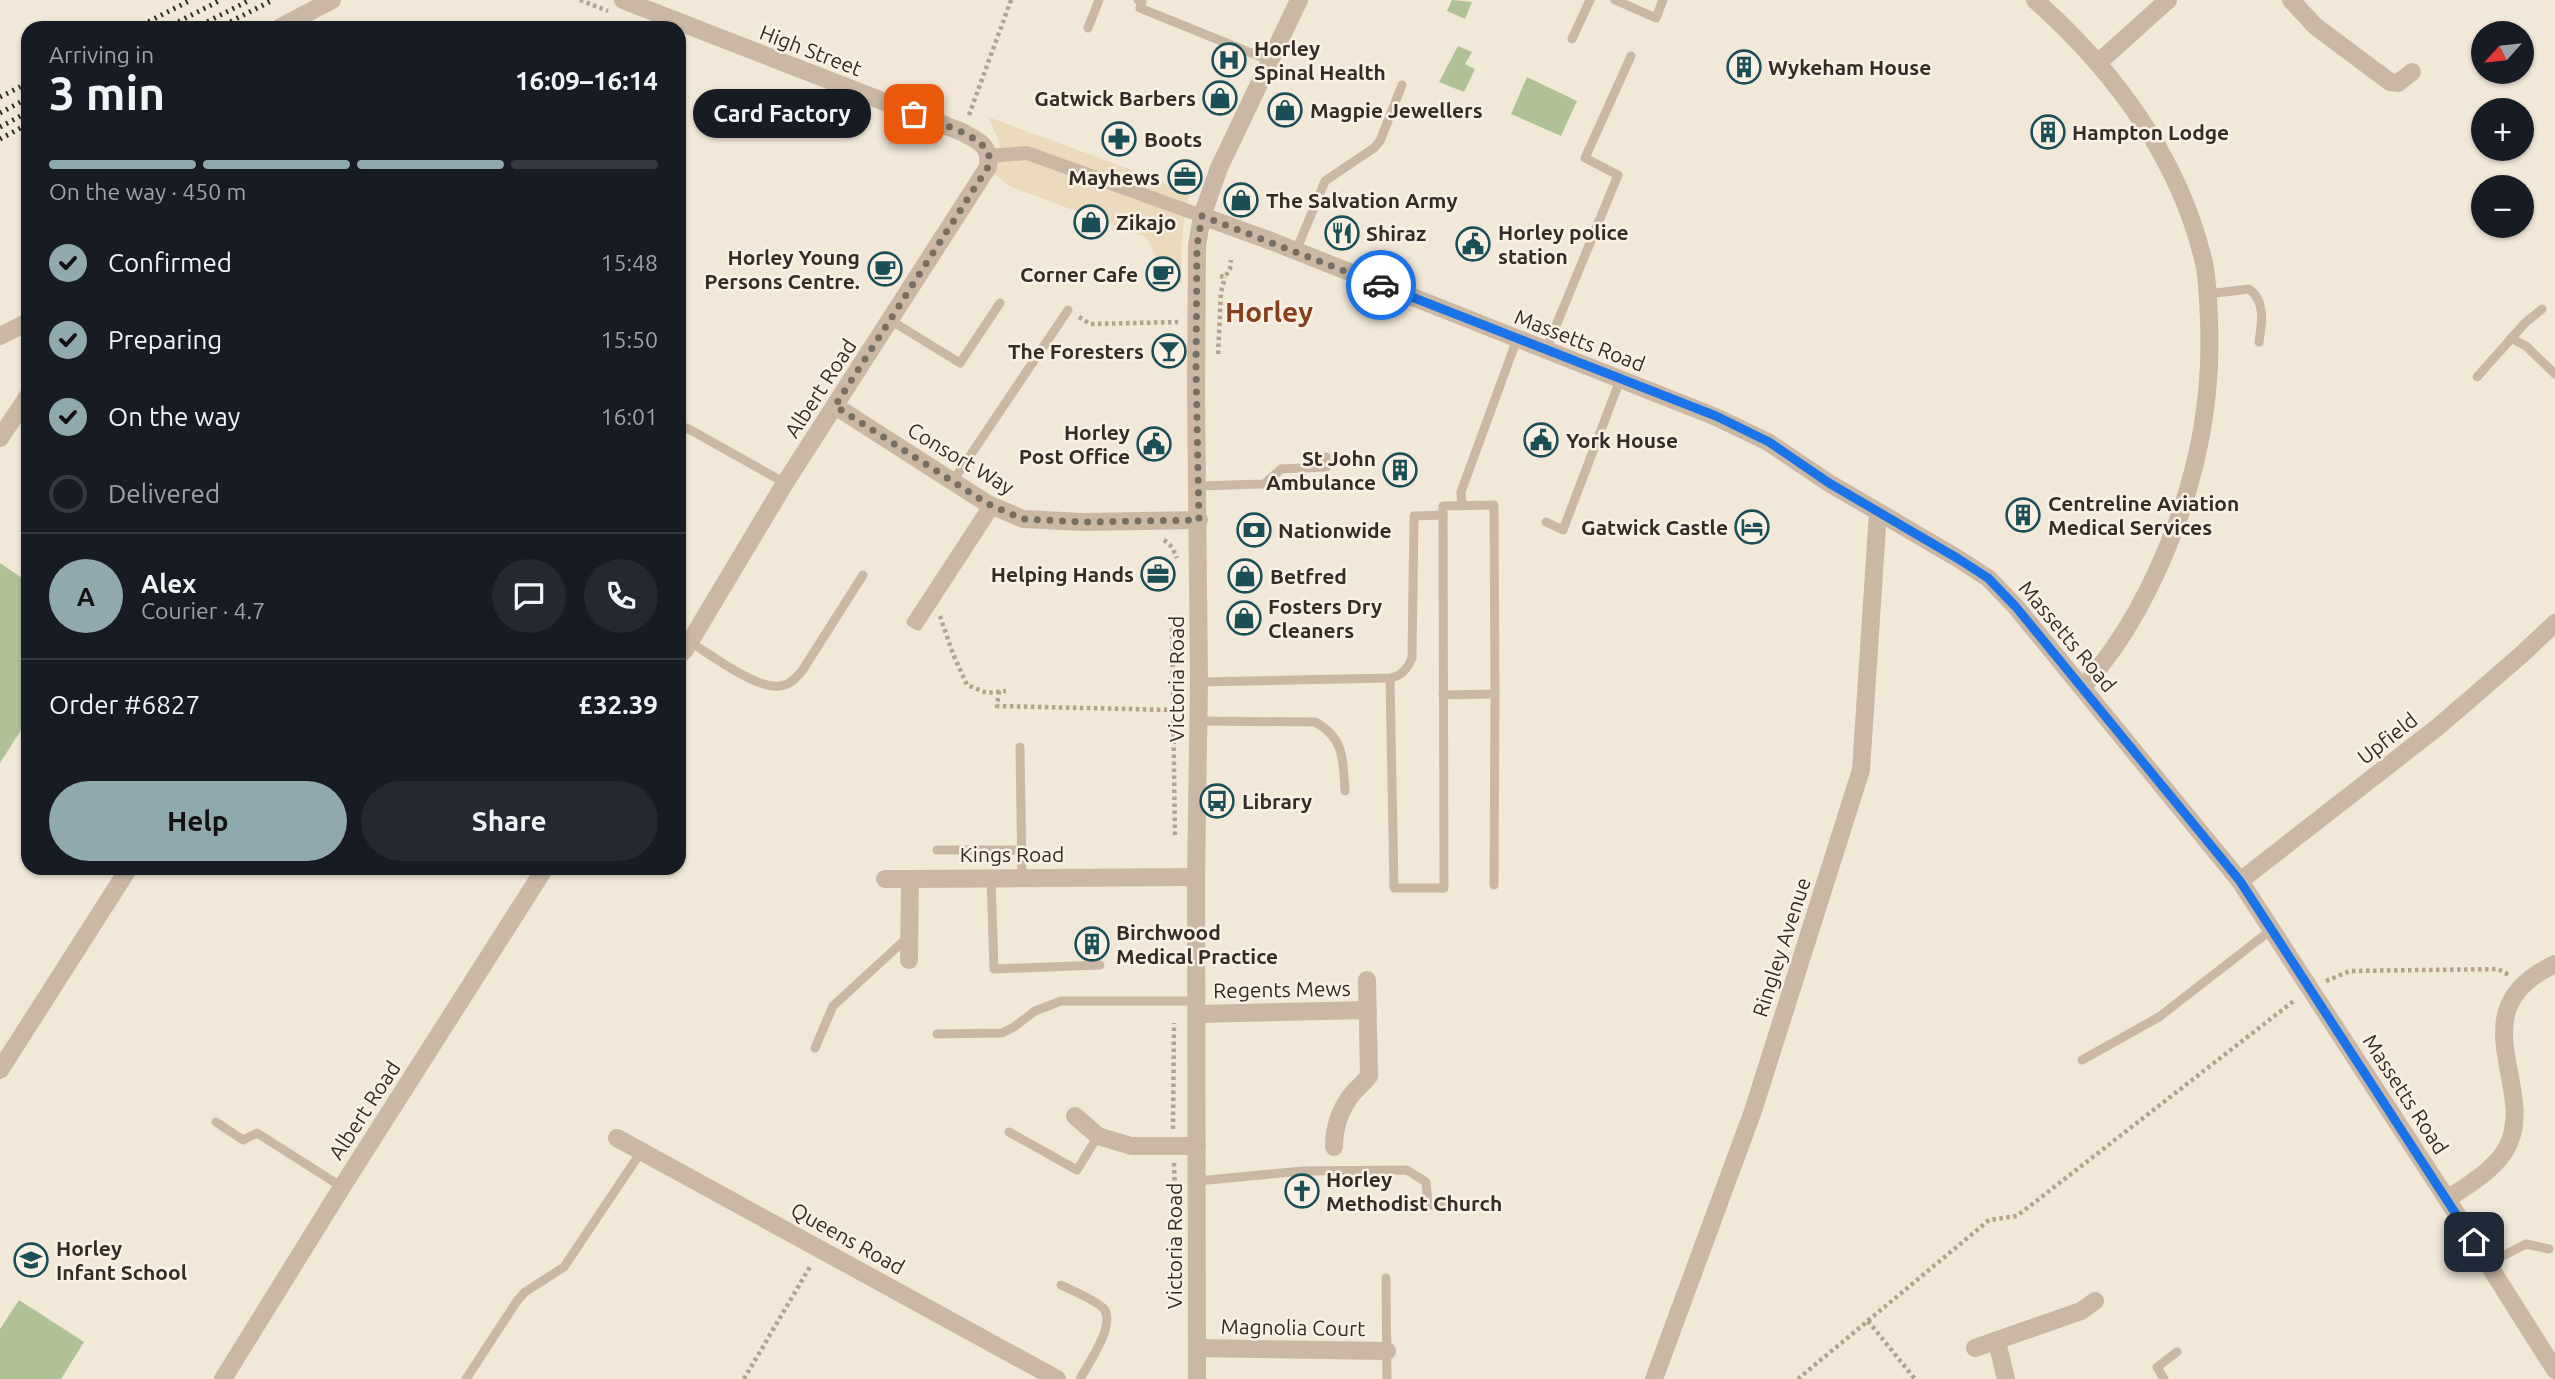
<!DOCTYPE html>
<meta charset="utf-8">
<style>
:root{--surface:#171b24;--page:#242831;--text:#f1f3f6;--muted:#9ea1a6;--line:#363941;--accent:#90a9ae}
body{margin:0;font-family:Ubuntu,sans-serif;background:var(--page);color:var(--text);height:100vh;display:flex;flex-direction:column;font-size:26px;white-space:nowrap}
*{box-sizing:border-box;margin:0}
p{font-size:23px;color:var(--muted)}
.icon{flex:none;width:38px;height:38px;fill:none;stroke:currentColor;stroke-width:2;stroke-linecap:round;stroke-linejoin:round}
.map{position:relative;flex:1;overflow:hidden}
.drawer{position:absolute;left:21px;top:21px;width:665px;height:854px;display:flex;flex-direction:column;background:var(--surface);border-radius:21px;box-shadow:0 2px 5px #0004}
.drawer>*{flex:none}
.needle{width:46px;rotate:243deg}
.fabs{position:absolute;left:2471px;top:21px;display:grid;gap:14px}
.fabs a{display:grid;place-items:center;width:63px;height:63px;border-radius:50%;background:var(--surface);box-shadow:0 2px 5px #0004;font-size:35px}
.pin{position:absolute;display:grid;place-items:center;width:60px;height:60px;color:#fff;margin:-30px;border-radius:14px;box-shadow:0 4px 10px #0006}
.courier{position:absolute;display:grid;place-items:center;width:70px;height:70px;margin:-35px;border:5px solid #1a73e8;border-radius:50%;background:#fff;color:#222;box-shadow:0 2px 9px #0007}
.bubble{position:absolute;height:49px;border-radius:24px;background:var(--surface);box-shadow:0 2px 5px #0004;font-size:23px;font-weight:600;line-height:49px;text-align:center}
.headline em{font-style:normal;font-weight:600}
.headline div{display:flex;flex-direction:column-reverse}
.headline{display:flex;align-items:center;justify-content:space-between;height:119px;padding:0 28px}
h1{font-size:46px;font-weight:600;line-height:52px}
.bar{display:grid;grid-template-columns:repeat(4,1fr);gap:10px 7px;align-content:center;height:84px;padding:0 28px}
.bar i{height:9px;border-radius:5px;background:var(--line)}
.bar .active{background:var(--accent)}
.bar p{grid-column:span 4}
.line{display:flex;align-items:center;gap:18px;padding:0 28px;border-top:2px solid var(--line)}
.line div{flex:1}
.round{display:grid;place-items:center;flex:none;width:74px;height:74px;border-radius:37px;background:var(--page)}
ol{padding:0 28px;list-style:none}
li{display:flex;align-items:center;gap:21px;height:77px}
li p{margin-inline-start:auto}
li .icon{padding:7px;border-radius:50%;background:var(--accent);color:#111;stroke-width:4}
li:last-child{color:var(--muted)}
li i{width:38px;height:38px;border:4px solid var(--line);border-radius:50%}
.action{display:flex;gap:14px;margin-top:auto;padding:14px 28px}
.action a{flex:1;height:80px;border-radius:42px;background:var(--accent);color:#111;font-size:28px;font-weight:600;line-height:80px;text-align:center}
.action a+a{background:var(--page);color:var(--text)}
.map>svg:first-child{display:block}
.green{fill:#b0c198}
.plaza{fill:#ebdabe}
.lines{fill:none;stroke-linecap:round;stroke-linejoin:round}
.path{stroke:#b6a28e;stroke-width:4.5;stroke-dasharray:3.5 3.5;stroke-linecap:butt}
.service{stroke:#cab8a4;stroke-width:9}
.pedestrian{stroke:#cab8a4;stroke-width:14}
.minor{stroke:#cab8a4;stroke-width:18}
.tertiary{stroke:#cab8a4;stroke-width:18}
.rail{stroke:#352c26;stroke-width:5;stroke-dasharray:2 5;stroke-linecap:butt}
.done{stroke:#776e64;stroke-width:7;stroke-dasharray:0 12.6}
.route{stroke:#1a73e8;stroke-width:9}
.labels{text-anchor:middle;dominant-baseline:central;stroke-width:5;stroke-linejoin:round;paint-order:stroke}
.poi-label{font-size:21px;font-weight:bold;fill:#352c26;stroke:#faf1e4;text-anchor:start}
.street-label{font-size:21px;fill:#352c26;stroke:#faf1e4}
.district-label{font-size:28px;font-weight:bold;fill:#863e1c;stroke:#faf1e4}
</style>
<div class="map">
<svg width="2555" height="1379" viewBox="0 0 2555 1379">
<rect width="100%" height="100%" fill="#f2e8d8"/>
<g class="green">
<polygon points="1452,0 1472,2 1465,19 1447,11"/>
<polygon points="1458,46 1472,52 1465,64 1475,69 1464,92 1439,82"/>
<polygon points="1527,77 1577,101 1561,136 1511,114"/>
<polygon points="0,563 28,582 28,719 0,763"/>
<polygon points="19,1300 84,1342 61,1379 0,1379 0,1329"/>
</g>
<polygon class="plaza" points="988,117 1135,171 1181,191 1191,191 1185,211 1181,248 1182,283 1160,283 1158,260 1146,237 1011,187 994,174 1000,155 999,141"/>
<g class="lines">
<g class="path">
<polyline points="580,0 608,11"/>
<polyline points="969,115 1011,0"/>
<polyline points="1220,276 1225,277 1230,269 1231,260"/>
<polyline points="1079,317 1090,324 1178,322"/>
<polyline points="1218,354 1221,292 1225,277"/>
<polyline points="1164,540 1172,547 1177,558"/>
<polyline points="940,616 953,654 967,685 987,693 1006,691"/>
<polyline points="999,691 997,706 1173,710"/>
<polyline points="1175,835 1172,628 1177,614"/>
<polyline points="2326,981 2350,971 2498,969 2509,975"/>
<polyline points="1173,1129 1174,1023"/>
<polyline points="1174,1163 1175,1189"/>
<polyline points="1868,1321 1915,1379"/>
<polyline points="744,1379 811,1265"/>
<polyline points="1798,1379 1989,1220 2017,1216 2295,1000"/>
</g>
<g class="service">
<polyline points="1138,0 1142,2 1140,8 1271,61"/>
<polyline points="1615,0 1656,18 1663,0"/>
<polyline points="1088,28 1099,0"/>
<polyline points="1572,39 1590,0"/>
<polyline points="1296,251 1325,181 1374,148 1380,141 1402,85"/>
<path d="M2208 294 2249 289C2266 301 2262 323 2259 342"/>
<polyline points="890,320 960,363 1000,303"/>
<polyline points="2511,338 2526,346 2555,374"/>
<polyline points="1546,350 1618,175 1585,158 1631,56"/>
<polyline points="2477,377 2525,323 2542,309"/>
<polyline points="679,433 687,428 785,483"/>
<polyline points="953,481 1068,310"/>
<polyline points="1198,486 1264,484 1281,469 1326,467 1326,457"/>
<polyline points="988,504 911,622 918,626 995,508"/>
<polyline points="1462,506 1461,492 1517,339"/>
<polyline points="1546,522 1563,530 1620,380"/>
<path d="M690 642C710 654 757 690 780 686 790 685 796 678 802 671L863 575"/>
<path d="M1199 682 1390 678C1402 676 1407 669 1412 658L1414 516 1443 515 1444 888H1394L1390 678"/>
<polyline points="1443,695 1495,694 1494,505 1443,506 1443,515"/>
<path d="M1198 721 1315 722C1345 738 1343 761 1345 791"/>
<polyline points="1020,747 1022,876"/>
<polyline points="937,850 1021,850"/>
<polyline points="991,878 994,969 1100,965"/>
<polyline points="1494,885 1495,694"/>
<polyline points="937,1034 1002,1033 1014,1027 1035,1011 1061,1001 1197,1001"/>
<polyline points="815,1048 833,1006 908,937"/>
<polyline points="2082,1060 2159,1017 2271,930"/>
<polyline points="216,1122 243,1140 257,1133 342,1187"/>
<polyline points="1009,1132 1077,1170 1098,1136"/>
<polyline points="1197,1181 1302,1171 1407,1170 1426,1182 1428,1205 1473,1205"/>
<polyline points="2487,1264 2526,1244 2549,1249"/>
<polyline points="1386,1278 1387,1379"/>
<path d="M1061 1285C1071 1290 1098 1301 1104 1309 1116 1325 1088 1364 1080 1379"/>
<polyline points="466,1379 517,1301 525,1292 564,1267 641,1152"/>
<polyline points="2164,1379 2157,1367 2177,1352"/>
</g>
<polyline class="pedestrian" points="989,156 1027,153 1202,216"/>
<g class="minor">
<path d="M623 0 962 132C979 141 991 146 988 167L785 483 685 650 679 655"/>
<path d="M2035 0C2114 70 2180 159 2204 263 2208 282 2208 302 2209 321 2212 392 2201 457 2177 523 2154 584 2126 639 2083 687"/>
<polyline points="2291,0 2315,26 2390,82 2398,83 2412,72"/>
<polyline points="279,28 332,0"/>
<polyline points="2099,62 2168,0"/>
<polyline points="0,336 28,322"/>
<polyline points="835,406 988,504 1023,519 1083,522 1199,520"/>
<polyline points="0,438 28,396"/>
<polyline points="885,879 910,879"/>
<polyline points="2240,881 2439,726 2520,656 2555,623"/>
<polyline points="909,960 910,879 1196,877"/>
<polyline points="1197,1014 1368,1010"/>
<polyline points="0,1070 129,868"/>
<polyline points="1075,1116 1098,1136 1131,1146 1197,1146"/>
<polyline points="617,1138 1057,1379"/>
<path d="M1334 1147C1334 1127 1340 1109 1353 1093 1358 1087 1364 1083 1369 1076L1367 980"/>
<path d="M2447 1199C2467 1186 2491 1172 2505 1151 2542 1091 2453 1011 2555 964"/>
<polyline points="1997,1342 2006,1379"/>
<polyline points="1197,1348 1387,1351"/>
<polyline points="1975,1348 2081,1311 2095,1301"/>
<polyline points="223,1379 342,1187 545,868"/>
<polyline points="1654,1379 1753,1111 1861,770 1878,512"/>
</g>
<g class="tertiary">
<polyline points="1202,216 1271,241 1716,417 1768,442 1829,483 1957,558 1988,578 2016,607 2240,881 2447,1199 2555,1370"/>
<polyline points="1197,1379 1196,877 1199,682 1196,391 1197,246 1202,216 1219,168 1299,0"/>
</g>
<g class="rail">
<polyline points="136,28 191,0"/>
<polyline points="166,28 221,0"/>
<polyline points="195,28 250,0"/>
<polyline points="218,28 273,0"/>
<polyline points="0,97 28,83"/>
<polyline points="0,113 28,98"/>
<polyline points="0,127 28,112"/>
<polyline points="0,139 28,124"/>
</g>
</g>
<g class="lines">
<path class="done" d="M914 114C932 121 985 135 989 156 989 156 988 166 988 167L835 406 988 504 1023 519 1083 522 1199 520 1196 369 1197 246 1202 216 1381 285"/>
<polyline class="route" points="1381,285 1716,416 1769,442 1829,483 1957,558 1988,578 2016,607 2240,881 2474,1242"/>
</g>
<defs>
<symbol id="hospital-ring" viewBox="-11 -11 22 22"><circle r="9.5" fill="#faf1e4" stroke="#1a4f57" stroke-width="1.5"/><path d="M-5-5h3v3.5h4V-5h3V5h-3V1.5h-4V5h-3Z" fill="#1a4f57"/></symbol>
<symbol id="building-ring" viewBox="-11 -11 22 22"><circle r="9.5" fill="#faf1e4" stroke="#1a4f57" stroke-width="1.5"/><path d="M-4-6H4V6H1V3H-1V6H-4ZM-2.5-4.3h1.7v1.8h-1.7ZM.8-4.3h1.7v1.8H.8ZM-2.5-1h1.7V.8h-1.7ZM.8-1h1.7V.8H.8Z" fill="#1a4f57"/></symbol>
<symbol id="shop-ring" viewBox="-11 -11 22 22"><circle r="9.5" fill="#faf1e4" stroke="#1a4f57" stroke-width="1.5"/><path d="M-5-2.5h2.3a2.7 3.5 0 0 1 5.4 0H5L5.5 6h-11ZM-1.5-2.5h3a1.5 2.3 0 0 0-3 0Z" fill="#1a4f57"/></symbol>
<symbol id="pharmacy-ring" viewBox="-11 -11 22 22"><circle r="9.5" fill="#faf1e4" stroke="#1a4f57" stroke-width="1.5"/><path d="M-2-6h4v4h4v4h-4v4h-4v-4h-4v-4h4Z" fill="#1a4f57"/></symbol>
<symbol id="office-ring" viewBox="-11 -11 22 22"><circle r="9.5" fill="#faf1e4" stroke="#1a4f57" stroke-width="1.5"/><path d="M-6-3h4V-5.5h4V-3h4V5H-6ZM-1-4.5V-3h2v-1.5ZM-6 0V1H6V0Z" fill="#1a4f57"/></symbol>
<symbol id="restaurant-ring" viewBox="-11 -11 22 22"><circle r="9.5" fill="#faf1e4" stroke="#1a4f57" stroke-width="1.5"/><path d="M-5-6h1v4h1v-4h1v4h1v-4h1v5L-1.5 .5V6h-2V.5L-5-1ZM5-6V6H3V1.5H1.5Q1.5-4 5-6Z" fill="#1a4f57"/></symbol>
<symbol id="civic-ring" viewBox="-11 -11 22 22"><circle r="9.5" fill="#faf1e4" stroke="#1a4f57" stroke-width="1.5"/><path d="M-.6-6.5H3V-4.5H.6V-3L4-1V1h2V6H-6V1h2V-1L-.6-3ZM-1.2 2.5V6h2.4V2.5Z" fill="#1a4f57"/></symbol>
<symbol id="cafe-ring" viewBox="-11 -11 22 22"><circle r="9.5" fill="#faf1e4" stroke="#1a4f57" stroke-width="1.5"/><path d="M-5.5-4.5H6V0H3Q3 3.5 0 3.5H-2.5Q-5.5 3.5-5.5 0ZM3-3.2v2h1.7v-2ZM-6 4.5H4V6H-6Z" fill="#1a4f57"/></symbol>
<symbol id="bar-ring" viewBox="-11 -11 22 22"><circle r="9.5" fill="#faf1e4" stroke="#1a4f57" stroke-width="1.5"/><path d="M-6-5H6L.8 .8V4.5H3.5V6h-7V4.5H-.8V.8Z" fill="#1a4f57"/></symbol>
<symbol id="hotel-ring" viewBox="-11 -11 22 22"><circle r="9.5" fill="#faf1e4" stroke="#1a4f57" stroke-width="1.5"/><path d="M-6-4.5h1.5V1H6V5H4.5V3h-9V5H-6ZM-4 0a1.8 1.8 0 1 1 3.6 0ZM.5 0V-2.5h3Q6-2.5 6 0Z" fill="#1a4f57"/></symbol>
<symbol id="bank-ring" viewBox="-11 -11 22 22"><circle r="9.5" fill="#faf1e4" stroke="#1a4f57" stroke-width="1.5"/><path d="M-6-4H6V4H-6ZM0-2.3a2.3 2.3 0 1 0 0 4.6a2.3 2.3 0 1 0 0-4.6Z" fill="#1a4f57"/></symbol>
<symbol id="bus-ring" viewBox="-11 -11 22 22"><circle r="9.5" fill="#faf1e4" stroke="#1a4f57" stroke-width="1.5"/><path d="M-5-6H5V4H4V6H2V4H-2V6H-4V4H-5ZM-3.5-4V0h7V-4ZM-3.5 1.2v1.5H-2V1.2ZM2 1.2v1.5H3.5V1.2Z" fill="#1a4f57"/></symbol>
<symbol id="church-ring" viewBox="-11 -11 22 22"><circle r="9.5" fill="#faf1e4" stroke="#1a4f57" stroke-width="1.5"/><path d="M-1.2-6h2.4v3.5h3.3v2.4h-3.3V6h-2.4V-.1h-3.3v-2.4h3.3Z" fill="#1a4f57"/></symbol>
<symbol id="school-ring" viewBox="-11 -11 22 22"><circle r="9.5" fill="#faf1e4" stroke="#1a4f57" stroke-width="1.5"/><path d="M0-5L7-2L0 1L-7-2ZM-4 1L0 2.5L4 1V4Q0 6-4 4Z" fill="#1a4f57"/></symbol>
</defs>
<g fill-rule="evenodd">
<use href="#hospital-ring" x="1210" y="41" width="38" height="38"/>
<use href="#building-ring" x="1725" y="48" width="38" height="38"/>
<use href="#shop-ring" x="1201" y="79" width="38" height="38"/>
<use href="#shop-ring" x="1266" y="91" width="38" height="38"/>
<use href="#building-ring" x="2029" y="113" width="38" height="38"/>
<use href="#pharmacy-ring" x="1100" y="120" width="38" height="38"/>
<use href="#office-ring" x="1166" y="158" width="38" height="38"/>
<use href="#shop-ring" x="1222" y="181" width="38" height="38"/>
<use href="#shop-ring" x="1072" y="203" width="38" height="38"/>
<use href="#restaurant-ring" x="1323" y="214" width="38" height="38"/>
<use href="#civic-ring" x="1454" y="225" width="38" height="38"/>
<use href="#cafe-ring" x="866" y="250" width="38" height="38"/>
<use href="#cafe-ring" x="1144" y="255" width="38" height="38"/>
<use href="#bar-ring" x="1150" y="332" width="38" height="38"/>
<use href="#civic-ring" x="1522" y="421" width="38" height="38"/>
<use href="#civic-ring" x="1135" y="425" width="38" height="38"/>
<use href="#building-ring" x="1381" y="451" width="38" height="38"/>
<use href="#building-ring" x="2004" y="496" width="38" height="38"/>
<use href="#hotel-ring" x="1733" y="508" width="38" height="38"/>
<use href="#bank-ring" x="1235" y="511" width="38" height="38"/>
<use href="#office-ring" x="1139" y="555" width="38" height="38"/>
<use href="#shop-ring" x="1226" y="557" width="38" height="38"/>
<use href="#shop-ring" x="1225" y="599" width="38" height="38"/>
<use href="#bus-ring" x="1198" y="782" width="38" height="38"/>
<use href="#building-ring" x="1073" y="925" width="38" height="38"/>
<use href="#church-ring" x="1283" y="1172" width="38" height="38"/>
<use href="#school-ring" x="12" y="1241" width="38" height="38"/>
</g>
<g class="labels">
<g class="poi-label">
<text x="1254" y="48">Horley<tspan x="1254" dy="24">Spinal Health</tspan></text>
<text x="1768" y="67">Wykeham House</text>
<text x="1196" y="98" text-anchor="end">Gatwick Barbers</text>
<text x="1310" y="110">Magpie Jewellers</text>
<text x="2072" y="132">Hampton Lodge</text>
<text x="1144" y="139">Boots</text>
<text x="1160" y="177" text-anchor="end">Mayhews</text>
<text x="1266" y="200">The Salvation Army</text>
<text x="1116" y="222">Zikajo</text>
<text x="1498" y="232">Horley police<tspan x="1498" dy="24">station</tspan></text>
<text x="1366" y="233">Shiraz</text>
<text x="860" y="257" text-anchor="end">Horley Young<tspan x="860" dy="24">Persons Centre.</tspan></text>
<text x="1138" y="274" text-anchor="end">Corner Cafe</text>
<text x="1144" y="351" text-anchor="end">The Foresters</text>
<text x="1130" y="432" text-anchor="end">Horley<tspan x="1130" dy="24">Post Office</tspan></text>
<text x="1566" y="440">York House</text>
<text x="1376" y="458" text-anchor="end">St John<tspan x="1376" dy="24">Ambulance</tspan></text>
<text x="2048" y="503">Centreline Aviation<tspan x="2048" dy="24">Medical Services</tspan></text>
<text x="1728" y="527" text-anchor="end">Gatwick Castle</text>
<text x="1278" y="530">Nationwide</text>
<text x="1134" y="574" text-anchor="end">Helping Hands</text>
<text x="1270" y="576">Betfred</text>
<text x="1268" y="606">Fosters Dry<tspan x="1268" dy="24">Cleaners</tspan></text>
<text x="1242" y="801">Library</text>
<text x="1116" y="932">Birchwood<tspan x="1116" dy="24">Medical Practice</tspan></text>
<text x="1326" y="1179">Horley<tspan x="1326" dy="24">Methodist Church</tspan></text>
<text x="56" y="1248">Horley<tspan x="56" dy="24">Infant School</tspan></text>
</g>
<g class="street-label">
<text transform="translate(811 50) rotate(21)">High Street</text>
<text transform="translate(1580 340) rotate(21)">Massetts Road</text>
<text transform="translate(820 388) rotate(-57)">Albert Road</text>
<text transform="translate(961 458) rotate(31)">Consort Way</text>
<text transform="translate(2068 636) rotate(50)">Massetts Road</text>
<text transform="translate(1176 679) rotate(-90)">Victoria Road</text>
<text transform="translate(2387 738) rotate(-38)">Upfield</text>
<text x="1012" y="854">Kings Road</text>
<text transform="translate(1781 947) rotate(-72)">Ringley Avenue</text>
<text transform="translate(1282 989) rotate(-1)">Regents Mews</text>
<text transform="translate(2406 1094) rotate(57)">Massetts Road</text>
<text transform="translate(364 1110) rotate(-57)">Albert Road</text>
<text transform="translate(848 1238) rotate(29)">Queens Road</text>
<text transform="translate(1174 1246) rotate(-90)">Victoria Road</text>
<text transform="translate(1293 1327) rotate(1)">Magnolia Court</text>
</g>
<g class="district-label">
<text x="1269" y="311">Horley</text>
</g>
</g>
</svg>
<div class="fabs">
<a><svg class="needle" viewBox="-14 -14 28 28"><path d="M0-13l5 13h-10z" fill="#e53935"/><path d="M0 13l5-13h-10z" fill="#9ea1a6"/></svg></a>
<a>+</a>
<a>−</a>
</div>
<div class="pin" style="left:914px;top:114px;background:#ea580c"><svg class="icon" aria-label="bag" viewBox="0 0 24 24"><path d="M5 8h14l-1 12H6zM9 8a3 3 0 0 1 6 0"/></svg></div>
<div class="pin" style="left:2474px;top:1242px;background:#1f2937"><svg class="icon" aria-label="home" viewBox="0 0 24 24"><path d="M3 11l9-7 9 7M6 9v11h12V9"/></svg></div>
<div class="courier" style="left:1381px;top:285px"><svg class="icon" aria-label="car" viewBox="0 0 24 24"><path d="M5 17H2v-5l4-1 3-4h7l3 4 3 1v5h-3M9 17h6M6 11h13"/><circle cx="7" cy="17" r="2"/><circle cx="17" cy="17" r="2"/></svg></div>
<div class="bubble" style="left:693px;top:89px;width:178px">Card Factory</div>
<section class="drawer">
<div class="headline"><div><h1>3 min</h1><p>Arriving in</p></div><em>16:09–16:14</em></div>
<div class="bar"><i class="active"></i><i class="active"></i><i class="active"></i><i></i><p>On the way · 450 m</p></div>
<ol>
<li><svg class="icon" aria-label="check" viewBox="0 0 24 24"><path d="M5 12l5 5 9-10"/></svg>Confirmed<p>15:48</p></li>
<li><svg class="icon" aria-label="check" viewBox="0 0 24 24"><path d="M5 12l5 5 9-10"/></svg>Preparing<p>15:50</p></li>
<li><svg class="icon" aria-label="check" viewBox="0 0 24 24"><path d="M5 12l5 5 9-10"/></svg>On the way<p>16:01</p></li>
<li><i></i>Delivered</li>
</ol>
<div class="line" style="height:126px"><b class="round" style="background:var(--accent);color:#111">A</b><div><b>Alex</b><p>Courier · 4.7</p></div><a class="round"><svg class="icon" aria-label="chat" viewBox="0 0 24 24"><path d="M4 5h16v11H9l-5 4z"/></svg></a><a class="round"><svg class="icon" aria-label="phone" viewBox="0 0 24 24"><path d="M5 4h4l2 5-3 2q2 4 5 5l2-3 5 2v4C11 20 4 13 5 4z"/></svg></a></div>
<div class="line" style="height:91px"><div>Order #6827</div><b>£32.39</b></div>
<div class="action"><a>Help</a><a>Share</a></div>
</section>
</div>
